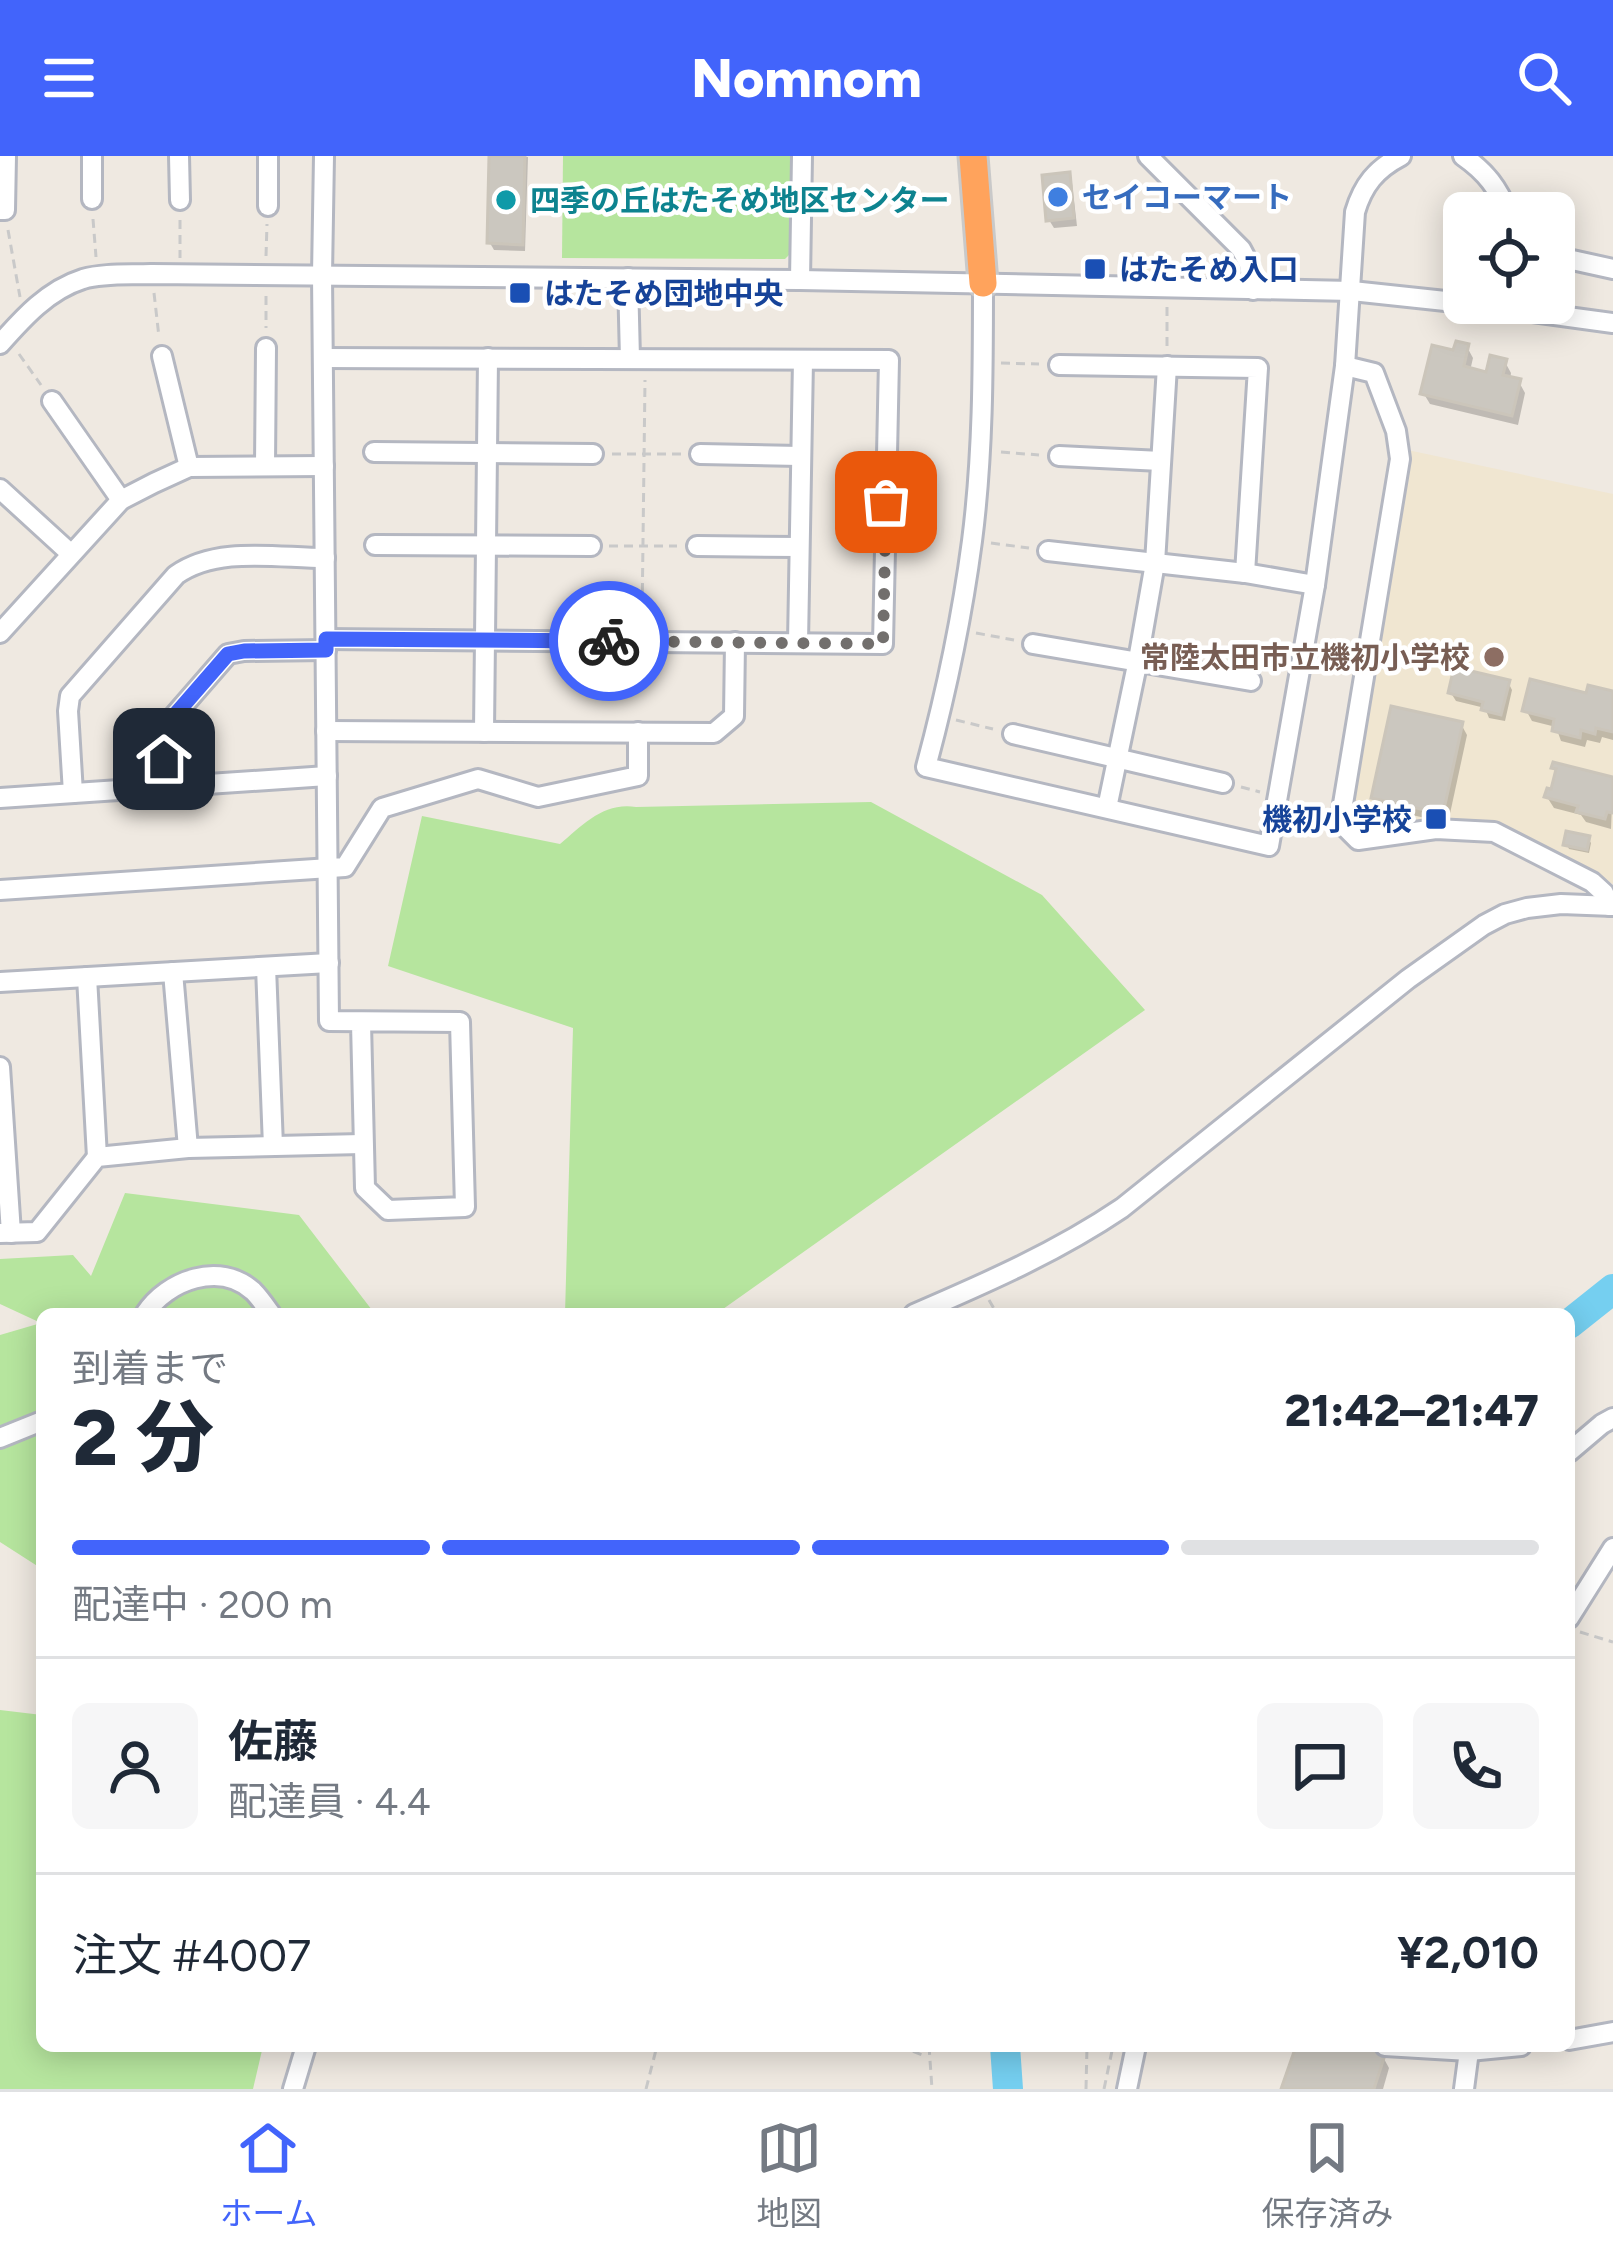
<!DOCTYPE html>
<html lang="ja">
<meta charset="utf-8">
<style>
:root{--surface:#fff;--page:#f6f6f7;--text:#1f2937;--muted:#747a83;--line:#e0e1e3;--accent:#4264fb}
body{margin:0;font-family:Figtree,"Noto Sans JP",sans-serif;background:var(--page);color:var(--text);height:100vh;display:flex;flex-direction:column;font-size:45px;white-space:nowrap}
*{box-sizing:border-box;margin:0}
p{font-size:39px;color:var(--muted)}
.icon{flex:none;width:66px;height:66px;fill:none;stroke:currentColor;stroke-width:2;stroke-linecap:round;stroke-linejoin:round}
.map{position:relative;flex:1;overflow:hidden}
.sheet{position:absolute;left:36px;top:1152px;width:1539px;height:744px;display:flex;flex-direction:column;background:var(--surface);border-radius:18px;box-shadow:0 6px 30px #0003}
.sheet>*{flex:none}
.buttons{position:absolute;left:1443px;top:36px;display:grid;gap:24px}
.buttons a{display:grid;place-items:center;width:132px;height:132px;border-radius:18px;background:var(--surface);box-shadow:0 6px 30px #0003;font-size:60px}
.pin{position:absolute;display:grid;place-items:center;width:102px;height:102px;color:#fff;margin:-51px;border-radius:24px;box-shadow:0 6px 18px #0006}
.courier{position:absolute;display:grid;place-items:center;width:120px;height:120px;margin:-60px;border:9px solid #4264fb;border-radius:50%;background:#fff;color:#222;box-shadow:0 3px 15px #0007}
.headline em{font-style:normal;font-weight:800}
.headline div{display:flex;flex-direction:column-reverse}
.headline{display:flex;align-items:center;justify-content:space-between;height:204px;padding:0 36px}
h1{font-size:78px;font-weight:800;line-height:90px}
.bar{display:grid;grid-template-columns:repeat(4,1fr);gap:18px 12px;align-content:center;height:144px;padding:0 36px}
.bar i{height:15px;border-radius:9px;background:var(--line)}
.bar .selected{background:var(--accent)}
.bar p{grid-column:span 4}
.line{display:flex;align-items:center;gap:30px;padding:0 36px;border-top:3px solid var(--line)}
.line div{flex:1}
.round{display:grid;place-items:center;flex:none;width:126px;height:126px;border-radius:18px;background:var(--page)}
header{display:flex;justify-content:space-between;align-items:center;height:156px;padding:0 36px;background:var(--accent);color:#fff;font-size:54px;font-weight:800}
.menu{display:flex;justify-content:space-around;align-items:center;height:168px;border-top:3px solid var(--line);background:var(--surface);font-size:33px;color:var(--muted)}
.menu a{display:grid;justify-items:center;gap:6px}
.menu .selected{color:var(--accent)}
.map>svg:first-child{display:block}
.education{fill:#f0e6d1}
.green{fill:#b6e59e}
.shadow{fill:#0003}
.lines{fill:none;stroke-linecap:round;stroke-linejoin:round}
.river{stroke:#75cff0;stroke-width:30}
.building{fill:#cbc7bf;stroke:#cbc5ba;stroke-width:3}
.minor-casing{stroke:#b4b7c1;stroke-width:24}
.highway-casing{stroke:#c9c9c9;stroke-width:33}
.path{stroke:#c9c9c9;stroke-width:3;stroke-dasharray:9 6;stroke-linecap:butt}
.minor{stroke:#fff;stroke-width:18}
.highway{stroke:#ffa35c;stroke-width:27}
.done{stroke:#726f6d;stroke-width:12;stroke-dasharray:0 21.6}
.route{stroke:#4264fb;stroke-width:15}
.shop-dot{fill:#3f7fe0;stroke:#fff;stroke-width:4.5}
.culture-dot{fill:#0f9aa8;stroke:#fff;stroke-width:4.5}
.transit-dot{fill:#1a4fb4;stroke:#fff;stroke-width:4.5}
.education-dot{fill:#8d6e63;stroke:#fff;stroke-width:4.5}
.labels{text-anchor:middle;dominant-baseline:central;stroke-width:9;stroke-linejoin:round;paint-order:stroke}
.shop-label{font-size:30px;font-weight:bold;fill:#366cbe;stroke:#fff;text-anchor:start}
.culture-label{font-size:30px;font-weight:bold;fill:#0d838f;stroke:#fff;text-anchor:start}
.transit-label{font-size:30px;font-weight:bold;fill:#164399;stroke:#fff;text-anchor:start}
.education-label{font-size:30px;font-weight:bold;fill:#785e54;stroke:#fff;text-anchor:end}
</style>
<header><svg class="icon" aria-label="menu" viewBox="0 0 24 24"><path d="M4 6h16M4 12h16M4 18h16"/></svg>Nomnom<svg class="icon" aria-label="search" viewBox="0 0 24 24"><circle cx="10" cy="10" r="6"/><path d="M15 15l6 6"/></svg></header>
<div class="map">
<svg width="1613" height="1933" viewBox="0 0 1613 1933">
<rect width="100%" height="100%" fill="#efe9e1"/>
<polygon class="education" points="1403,293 1613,338 1613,728 1493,670 1363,677 1352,664"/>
<g class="green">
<polygon points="563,0 795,0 793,95 785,103 562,102"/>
<path d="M871 646 1042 739 1145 854 716 1158H565L573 872 388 810 422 660 560 688C583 669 603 646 636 651Z"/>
<polygon points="125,1037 299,1059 375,1158 42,1158 42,1413 0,1386 0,1179 41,1167 0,1148 0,1103 73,1099 91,1120"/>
<polygon points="0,1554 42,1559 42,1890 263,1890 253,1933 0,1933"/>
</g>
<g class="shadow">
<polygon points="492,0 528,1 525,95 494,94 490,87"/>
<polygon points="1068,19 1072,27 1077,70 1054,72 1049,64"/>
<polygon points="1467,191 1473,202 1470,215 1489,219 1505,206 1511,217 1510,224 1519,226 1525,237 1518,269 1430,248 1424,238 1456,198"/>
<polygon points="1508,526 1512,534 1505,565 1489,562 1485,552 1456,545 1451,537"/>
<polygon points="1613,538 1613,584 1602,581 1600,587 1587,584 1585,591 1561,585 1556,571 1532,565 1526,554"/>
<polygon points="1461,568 1467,579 1448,667 1380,652 1374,641"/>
<polygon points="1555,612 1613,624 1611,673 1586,666 1581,659 1554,652 1547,641 1553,637 1558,617"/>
<polygon points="1588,682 1591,687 1589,697 1569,693 1567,689"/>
<polygon points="1299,1890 1365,1890 1383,1901 1389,1912 1383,1933 1284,1933"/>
</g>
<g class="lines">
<g class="river">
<polyline points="1569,1168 1613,1133"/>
<polyline points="1005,1890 1008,1933"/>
</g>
</g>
<g class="building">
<polygon points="489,0 525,0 523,89 487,87"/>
<polygon points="1070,16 1074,62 1046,65 1042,19"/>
<polygon points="1456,185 1469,188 1464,210 1486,216 1490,199 1507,203 1503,219 1521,223 1512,260 1420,238 1432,189 1453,194"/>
<polygon points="1454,511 1510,524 1501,559 1481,554 1483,546 1448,537"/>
<polygon points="1530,523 1586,537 1588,529 1613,535 1613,576 1596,572 1595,578 1581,574 1580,582 1552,575 1554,563 1522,555"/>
<polygon points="1391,550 1463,566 1443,658 1371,642"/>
<polygon points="1553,606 1613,621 1613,657 1607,656 1605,663 1576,656 1578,650 1544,641 1547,632 1551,633 1556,613 1551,612"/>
<polygon points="1566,675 1590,680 1587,694 1563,689"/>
<polygon points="1296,1890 1371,1890 1385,1899 1374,1933 1281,1933"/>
</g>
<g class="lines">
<defs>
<g id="minor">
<polyline points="179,0 180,44"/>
<polyline points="324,0 322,119 329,865 460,866 465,1051 388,1054 365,1032 361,867"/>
<polyline points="1148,0 1241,93 1249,108 1253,134"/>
<path d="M1463 0C1486 16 1498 32 1508 57"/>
<polyline points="92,43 92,0"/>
<polyline points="268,50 268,0"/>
<polyline points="0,54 5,54 6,0"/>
<polyline points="1554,100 1613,113"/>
<polyline points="628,122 630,203"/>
<polyline points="800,124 802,0"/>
<path d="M983 127C983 213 983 300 972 385 962 461 946 537 926 611L1269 690 1315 429 1345 210 1355 56C1363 29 1376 13 1401 0"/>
<polyline points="1465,147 1613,167"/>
<path d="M0 188C23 162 48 134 83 123 104 117 129 119 151 118L800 124 1352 135 1464 147"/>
<polyline points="162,200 189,311"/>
<polyline points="323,202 889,204 883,488 326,483"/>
<polyline points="1059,209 1258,212 1245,417"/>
<polyline points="1345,210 1374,217 1396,275 1400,303 1341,660 1347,673 1358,684 1436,673 1494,676 1592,726 1604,737 1610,750"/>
<polyline points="52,245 121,344"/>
<polyline points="374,296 593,298"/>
<polyline points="700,298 800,300"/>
<polyline points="1059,300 1161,305"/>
<polyline points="265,309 266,192"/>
<polyline points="0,333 70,397"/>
<polyline points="375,389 591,390"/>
<polyline points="697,390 799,391"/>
<polyline points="1048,395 1245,417 1315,429"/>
<polyline points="0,477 121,344 154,327 189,311 324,310"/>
<polyline points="798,487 803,204"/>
<polyline points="1033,488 1251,525"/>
<polyline points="326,575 714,577 734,560 735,486"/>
<polyline points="484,576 488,202"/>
<polyline points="1013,578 1223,627"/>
<polyline points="167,631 161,575 228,498 244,495 326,494"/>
<path d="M73 637 68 555 70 540 176 419C217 390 277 402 325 402"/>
<polyline points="0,642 327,620"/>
<polyline points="1107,652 1138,504 1155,407 1167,210"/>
<polyline points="0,734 345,711 382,652 478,623 538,641 638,620 638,576"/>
<polyline points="266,811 273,990"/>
<polyline points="173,816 188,992"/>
<polyline points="87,821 97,1001"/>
<polyline points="0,826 329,807"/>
<polyline points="0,911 11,1077"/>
<polyline points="0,1077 37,1076 97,1001 188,992 362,988"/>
<path d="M145 1158C167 1124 220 1105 253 1135 260 1142 266 1151 271 1158"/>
<path d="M914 1158C986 1127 1057 1096 1122 1052L1408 823 1484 769 1505 758 1527 752 1561 748 1613 750"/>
<polyline points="0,1282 42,1265"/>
<polyline points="1569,1296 1602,1268 1613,1262"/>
<polyline points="1569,1462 1613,1392"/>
<polyline points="1569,1884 1613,1876"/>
<polyline points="1385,1890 1469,1895 1521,1890"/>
<polyline points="293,1933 306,1890"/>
<polyline points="1127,1933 1136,1890"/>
<polyline points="1464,1933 1469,1895"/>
</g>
<polyline id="highway" points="973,0 983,127"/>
</defs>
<use href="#minor" class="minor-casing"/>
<use href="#highway" class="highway-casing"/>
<g class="path">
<polyline points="93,63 96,101"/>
<polyline points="180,64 180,102"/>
<polyline points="8,74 20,141"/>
<polyline points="266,100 267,68"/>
<polyline points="154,137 159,181"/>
<polyline points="266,140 266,172"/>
<polyline points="1167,190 1167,151"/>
<polyline points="19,198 41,229"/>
<polyline points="1001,207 1039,208"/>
<polyline points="1001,296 1039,299"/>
<polyline points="612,298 681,298"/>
<polyline points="991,387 1029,392"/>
<polyline points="609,390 677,390"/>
<polyline points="642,466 645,224"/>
<polyline points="976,477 1014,484"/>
<polyline points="956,564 993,573"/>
<polyline points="1241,631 1260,636"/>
<polyline points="989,1144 997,1158"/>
<polyline points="1580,1476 1613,1486"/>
<polyline points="899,1890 925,1900"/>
<polyline points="929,1890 932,1933"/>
<polyline points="646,1933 657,1890"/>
<polyline points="1086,1933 1087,1890"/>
<polyline points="1104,1933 1113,1890"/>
</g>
<use href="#minor" class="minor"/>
<use href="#highway" class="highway"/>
</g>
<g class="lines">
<polyline class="done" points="609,485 883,488 886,346"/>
<polyline class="route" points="164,603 161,575 228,498 244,495 326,494 326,483 609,485"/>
</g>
<circle class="shop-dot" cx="1058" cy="41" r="12"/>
<circle class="culture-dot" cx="506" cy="44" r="12"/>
<g class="transit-dot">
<rect x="1083" y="101" width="24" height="24" rx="6"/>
<rect x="508" y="125" width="24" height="24" rx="6"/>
<rect x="1424" y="651" width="24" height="24" rx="6"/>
</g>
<circle class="education-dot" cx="1494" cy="501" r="12"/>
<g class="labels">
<g class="shop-label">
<text x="1082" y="41">セイコーマート</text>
</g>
<g class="culture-label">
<text x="530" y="44">四季の丘はたそめ地区センター</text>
</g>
<g class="transit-label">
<text x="1119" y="113">はたそめ入口</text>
<text x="544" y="137">はたそめ団地中央</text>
<text x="1412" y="663" text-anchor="end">機初小学校</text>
</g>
<g class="education-label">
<text x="1470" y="501">常陸太田市立機初小学校</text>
</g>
</g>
</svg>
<div class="buttons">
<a><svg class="icon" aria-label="locate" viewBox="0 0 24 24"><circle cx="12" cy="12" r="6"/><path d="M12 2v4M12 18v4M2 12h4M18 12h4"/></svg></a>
</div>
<div class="pin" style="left:886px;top:346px;background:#ea580c"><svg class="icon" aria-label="bag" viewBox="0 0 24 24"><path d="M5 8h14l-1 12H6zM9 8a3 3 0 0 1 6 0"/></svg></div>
<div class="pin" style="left:164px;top:603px;background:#1f2937"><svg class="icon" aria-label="home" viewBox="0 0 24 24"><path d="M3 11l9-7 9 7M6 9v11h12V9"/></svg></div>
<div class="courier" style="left:609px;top:485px"><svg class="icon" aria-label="bike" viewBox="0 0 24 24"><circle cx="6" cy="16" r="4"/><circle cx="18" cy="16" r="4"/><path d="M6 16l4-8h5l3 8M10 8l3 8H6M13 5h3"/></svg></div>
<section class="sheet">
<div class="headline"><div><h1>2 分</h1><p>到着まで</p></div><em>21:42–21:47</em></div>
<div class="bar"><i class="selected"></i><i class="selected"></i><i class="selected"></i><i></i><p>配達中 · 200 m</p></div>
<div class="line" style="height:216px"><a class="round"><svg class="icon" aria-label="person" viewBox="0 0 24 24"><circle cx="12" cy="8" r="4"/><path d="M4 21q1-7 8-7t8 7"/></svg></a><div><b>佐藤</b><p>配達員 · 4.4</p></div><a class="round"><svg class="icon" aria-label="chat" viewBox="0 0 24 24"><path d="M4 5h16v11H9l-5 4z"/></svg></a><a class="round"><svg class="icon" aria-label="phone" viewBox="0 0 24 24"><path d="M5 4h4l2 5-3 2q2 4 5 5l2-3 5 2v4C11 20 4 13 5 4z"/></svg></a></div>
<div class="line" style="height:156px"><div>注文 #4007</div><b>¥2,010</b></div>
</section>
</div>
<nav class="menu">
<a class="selected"><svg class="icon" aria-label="home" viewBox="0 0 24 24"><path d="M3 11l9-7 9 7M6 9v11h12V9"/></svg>ホーム</a>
<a><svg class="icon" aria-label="map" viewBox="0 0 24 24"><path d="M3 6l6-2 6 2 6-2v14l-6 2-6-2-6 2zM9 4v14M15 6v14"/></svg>地図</a>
<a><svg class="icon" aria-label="saved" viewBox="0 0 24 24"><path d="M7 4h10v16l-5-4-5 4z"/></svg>保存済み</a>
</nav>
